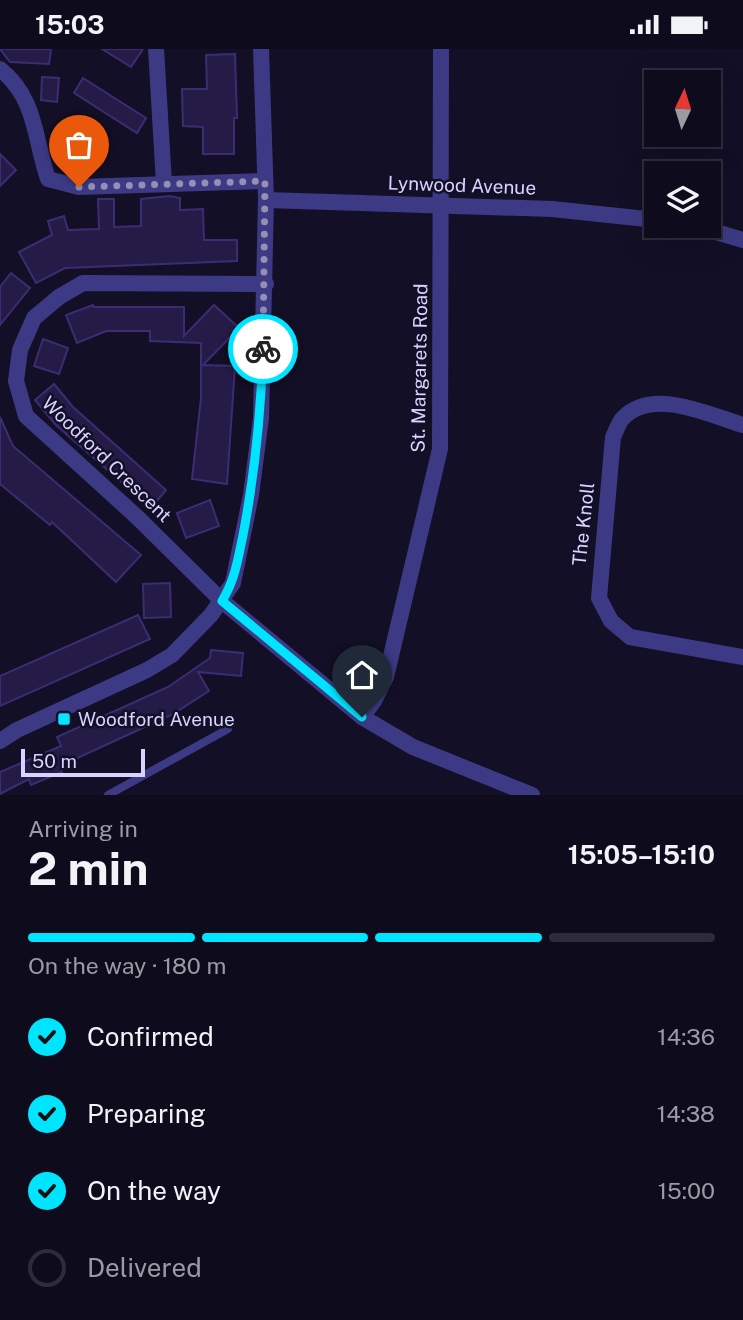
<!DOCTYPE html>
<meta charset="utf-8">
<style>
:root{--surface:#0e0b1c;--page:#1c1929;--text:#f1f3f6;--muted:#9b9ba3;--line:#2e2b3b;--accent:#00e5ff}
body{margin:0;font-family:"Public Sans",sans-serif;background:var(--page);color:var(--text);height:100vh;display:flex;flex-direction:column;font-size:26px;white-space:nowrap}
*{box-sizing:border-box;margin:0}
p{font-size:23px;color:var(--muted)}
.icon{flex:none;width:38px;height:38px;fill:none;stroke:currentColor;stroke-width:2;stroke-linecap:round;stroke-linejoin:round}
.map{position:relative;height:746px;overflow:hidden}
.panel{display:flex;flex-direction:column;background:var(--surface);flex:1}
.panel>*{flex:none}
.needle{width:46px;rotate:4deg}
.buttons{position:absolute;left:644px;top:21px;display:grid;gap:14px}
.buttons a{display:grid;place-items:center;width:77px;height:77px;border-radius:0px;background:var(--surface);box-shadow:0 7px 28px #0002,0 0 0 2px var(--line);font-size:35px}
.scale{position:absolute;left:21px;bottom:18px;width:124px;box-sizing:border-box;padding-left:7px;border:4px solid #d9d4ff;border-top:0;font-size:19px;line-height:24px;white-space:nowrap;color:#d9d4ff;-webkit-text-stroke:5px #130f26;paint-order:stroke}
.pin{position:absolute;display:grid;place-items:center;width:60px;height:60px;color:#fff;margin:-72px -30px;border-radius:50% 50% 50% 0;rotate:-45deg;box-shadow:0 0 7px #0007}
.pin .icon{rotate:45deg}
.courier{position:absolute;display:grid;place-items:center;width:70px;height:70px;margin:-35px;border:5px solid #00e5ff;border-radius:50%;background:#fff;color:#222;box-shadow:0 2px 9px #0007}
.head em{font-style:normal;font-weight:700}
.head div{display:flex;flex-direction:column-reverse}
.head{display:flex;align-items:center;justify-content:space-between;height:119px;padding:0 28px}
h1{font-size:46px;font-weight:700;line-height:52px}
.bar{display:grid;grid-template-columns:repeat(4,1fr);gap:10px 7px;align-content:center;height:84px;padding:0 28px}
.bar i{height:9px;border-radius:5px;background:var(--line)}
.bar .current{background:var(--accent)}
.bar p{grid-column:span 4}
ol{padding:0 28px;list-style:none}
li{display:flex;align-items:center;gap:21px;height:77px}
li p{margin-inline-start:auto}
li .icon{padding:7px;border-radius:50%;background:var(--accent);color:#111;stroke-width:4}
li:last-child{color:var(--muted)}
li i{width:38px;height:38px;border:4px solid var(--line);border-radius:50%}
.status{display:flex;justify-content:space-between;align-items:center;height:49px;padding:0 35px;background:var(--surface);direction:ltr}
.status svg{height:19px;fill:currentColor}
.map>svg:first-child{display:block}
.building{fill:#241b47;stroke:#3b2d73;stroke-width:2}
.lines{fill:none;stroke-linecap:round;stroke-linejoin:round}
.lane{stroke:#3d3a85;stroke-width:8}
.street{stroke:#3d3a85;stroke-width:16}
.done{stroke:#948fb3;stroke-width:7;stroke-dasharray:0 12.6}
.route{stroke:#00e5ff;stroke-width:9}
.poi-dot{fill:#00e5ff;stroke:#130f26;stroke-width:2.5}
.labels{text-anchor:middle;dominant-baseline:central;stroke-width:5;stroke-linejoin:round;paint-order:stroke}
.street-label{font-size:19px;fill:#d9d4ff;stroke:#130f26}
.poi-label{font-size:19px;fill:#d9d4ff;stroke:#130f26;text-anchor:start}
</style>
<div class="status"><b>15:03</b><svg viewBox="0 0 49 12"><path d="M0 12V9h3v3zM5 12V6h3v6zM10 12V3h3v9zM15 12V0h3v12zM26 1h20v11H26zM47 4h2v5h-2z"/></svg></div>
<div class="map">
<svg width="743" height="746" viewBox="0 0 743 746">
<rect width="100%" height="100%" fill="#130f26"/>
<g class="building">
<polygon points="0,0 51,0 49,15 10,13"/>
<polygon points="102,0 143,0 131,18"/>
<polygon points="235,5 237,69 234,69 234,105 203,105 203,78 183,77 182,40 207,40 206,6"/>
<polygon points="42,28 59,29 57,53 41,51"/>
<polygon points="83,29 146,69 137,84 74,44"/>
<polygon points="0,105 16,121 0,137"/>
<polygon points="170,147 180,149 180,161 203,160 204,191 237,191 237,212 65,219 36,234 19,203 52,186 48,172 64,167 68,181 99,180 98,150 114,150 114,178 141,177 141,150"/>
<polygon points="11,224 30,239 0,276 0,238"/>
<polygon points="93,256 94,258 184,258 184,287 214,256 239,279 203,316 235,317 227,435 192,430 201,349 201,294 150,292 150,282 106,282 77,294 66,266"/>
<polygon points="43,290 68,299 59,325 34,317"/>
<polygon points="54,335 73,358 166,441 151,459 56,376 35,351"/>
<polygon points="0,368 13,397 141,506 116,533 52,473 50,476 0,435"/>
<polygon points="210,451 219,477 186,489 177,464"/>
<polygon points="170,534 171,568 144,569 143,535"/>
<polygon points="138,566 150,590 0,657 0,627"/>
<polygon points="211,601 243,604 241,627 198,623 209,642 173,665 60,717 62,723 31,736 29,730 0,745 0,723 61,697 57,688 168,638 210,609"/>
</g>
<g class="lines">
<polyline class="lane" points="108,746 228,680"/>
<g class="street">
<polyline points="156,0 164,134"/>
<path d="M0 20C37 50 34 89 48 130L79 138 265 132"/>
<polyline points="266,151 552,160 656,171"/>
<polyline points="696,177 743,191"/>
<polyline points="266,235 83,234 59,248 34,269 20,301 16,332 26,367 137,468 222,552 362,668 413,698 532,746"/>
<path d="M743 376C709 366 653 338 623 369 619 373 616 382 613 388L599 549 611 572 630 588 743 608"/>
<polyline points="362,668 374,652 386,628 440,400 441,0"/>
<polyline points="0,692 17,681 147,621 172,606 211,566 233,534 251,446 261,369 266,151 261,0"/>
</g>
</g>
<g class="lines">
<polyline class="done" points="79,138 265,132 263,300"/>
<path class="route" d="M263 300C261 363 255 424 243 486 238 510 235 531 222 552L362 668"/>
</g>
<rect class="poi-dot" x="57" y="663" width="14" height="14" rx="3.5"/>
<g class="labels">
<g class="street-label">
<text transform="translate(462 136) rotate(2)">Lynwood Avenue</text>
<text transform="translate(419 319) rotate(-89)">St. Margarets Road</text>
<text transform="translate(107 410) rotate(44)">Woodford Crescent</text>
<text transform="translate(583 475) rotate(-84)">The Knoll</text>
</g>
<g class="poi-label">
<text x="78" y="670">Woodford Avenue</text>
</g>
</g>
</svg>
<div class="buttons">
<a><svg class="needle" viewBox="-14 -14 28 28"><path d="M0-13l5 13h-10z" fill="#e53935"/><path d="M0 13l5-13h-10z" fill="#9b9ba3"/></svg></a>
<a><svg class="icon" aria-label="layers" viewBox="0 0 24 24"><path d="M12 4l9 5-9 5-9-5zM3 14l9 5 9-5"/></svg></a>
</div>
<div class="scale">50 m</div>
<div class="pin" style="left:79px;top:138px;background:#ea580c"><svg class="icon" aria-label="bag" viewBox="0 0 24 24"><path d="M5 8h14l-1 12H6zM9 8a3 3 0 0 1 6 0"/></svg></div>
<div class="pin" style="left:362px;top:668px;background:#1f2937"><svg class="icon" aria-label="home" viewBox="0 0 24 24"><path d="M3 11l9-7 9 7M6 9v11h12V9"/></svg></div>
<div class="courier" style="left:263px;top:300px"><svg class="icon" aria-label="bike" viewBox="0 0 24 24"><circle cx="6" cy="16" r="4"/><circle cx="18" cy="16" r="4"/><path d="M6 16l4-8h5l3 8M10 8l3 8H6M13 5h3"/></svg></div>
</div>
<section class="panel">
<div class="head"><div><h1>2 min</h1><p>Arriving in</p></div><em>15:05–15:10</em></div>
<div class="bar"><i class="current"></i><i class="current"></i><i class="current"></i><i></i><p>On the way · 180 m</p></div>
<ol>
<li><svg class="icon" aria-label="check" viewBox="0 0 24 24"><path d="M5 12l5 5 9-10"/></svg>Confirmed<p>14:36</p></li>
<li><svg class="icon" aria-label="check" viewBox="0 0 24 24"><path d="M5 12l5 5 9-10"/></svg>Preparing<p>14:38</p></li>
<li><svg class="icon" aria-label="check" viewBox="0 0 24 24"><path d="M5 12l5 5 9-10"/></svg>On the way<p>15:00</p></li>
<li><i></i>Delivered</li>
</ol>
</section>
